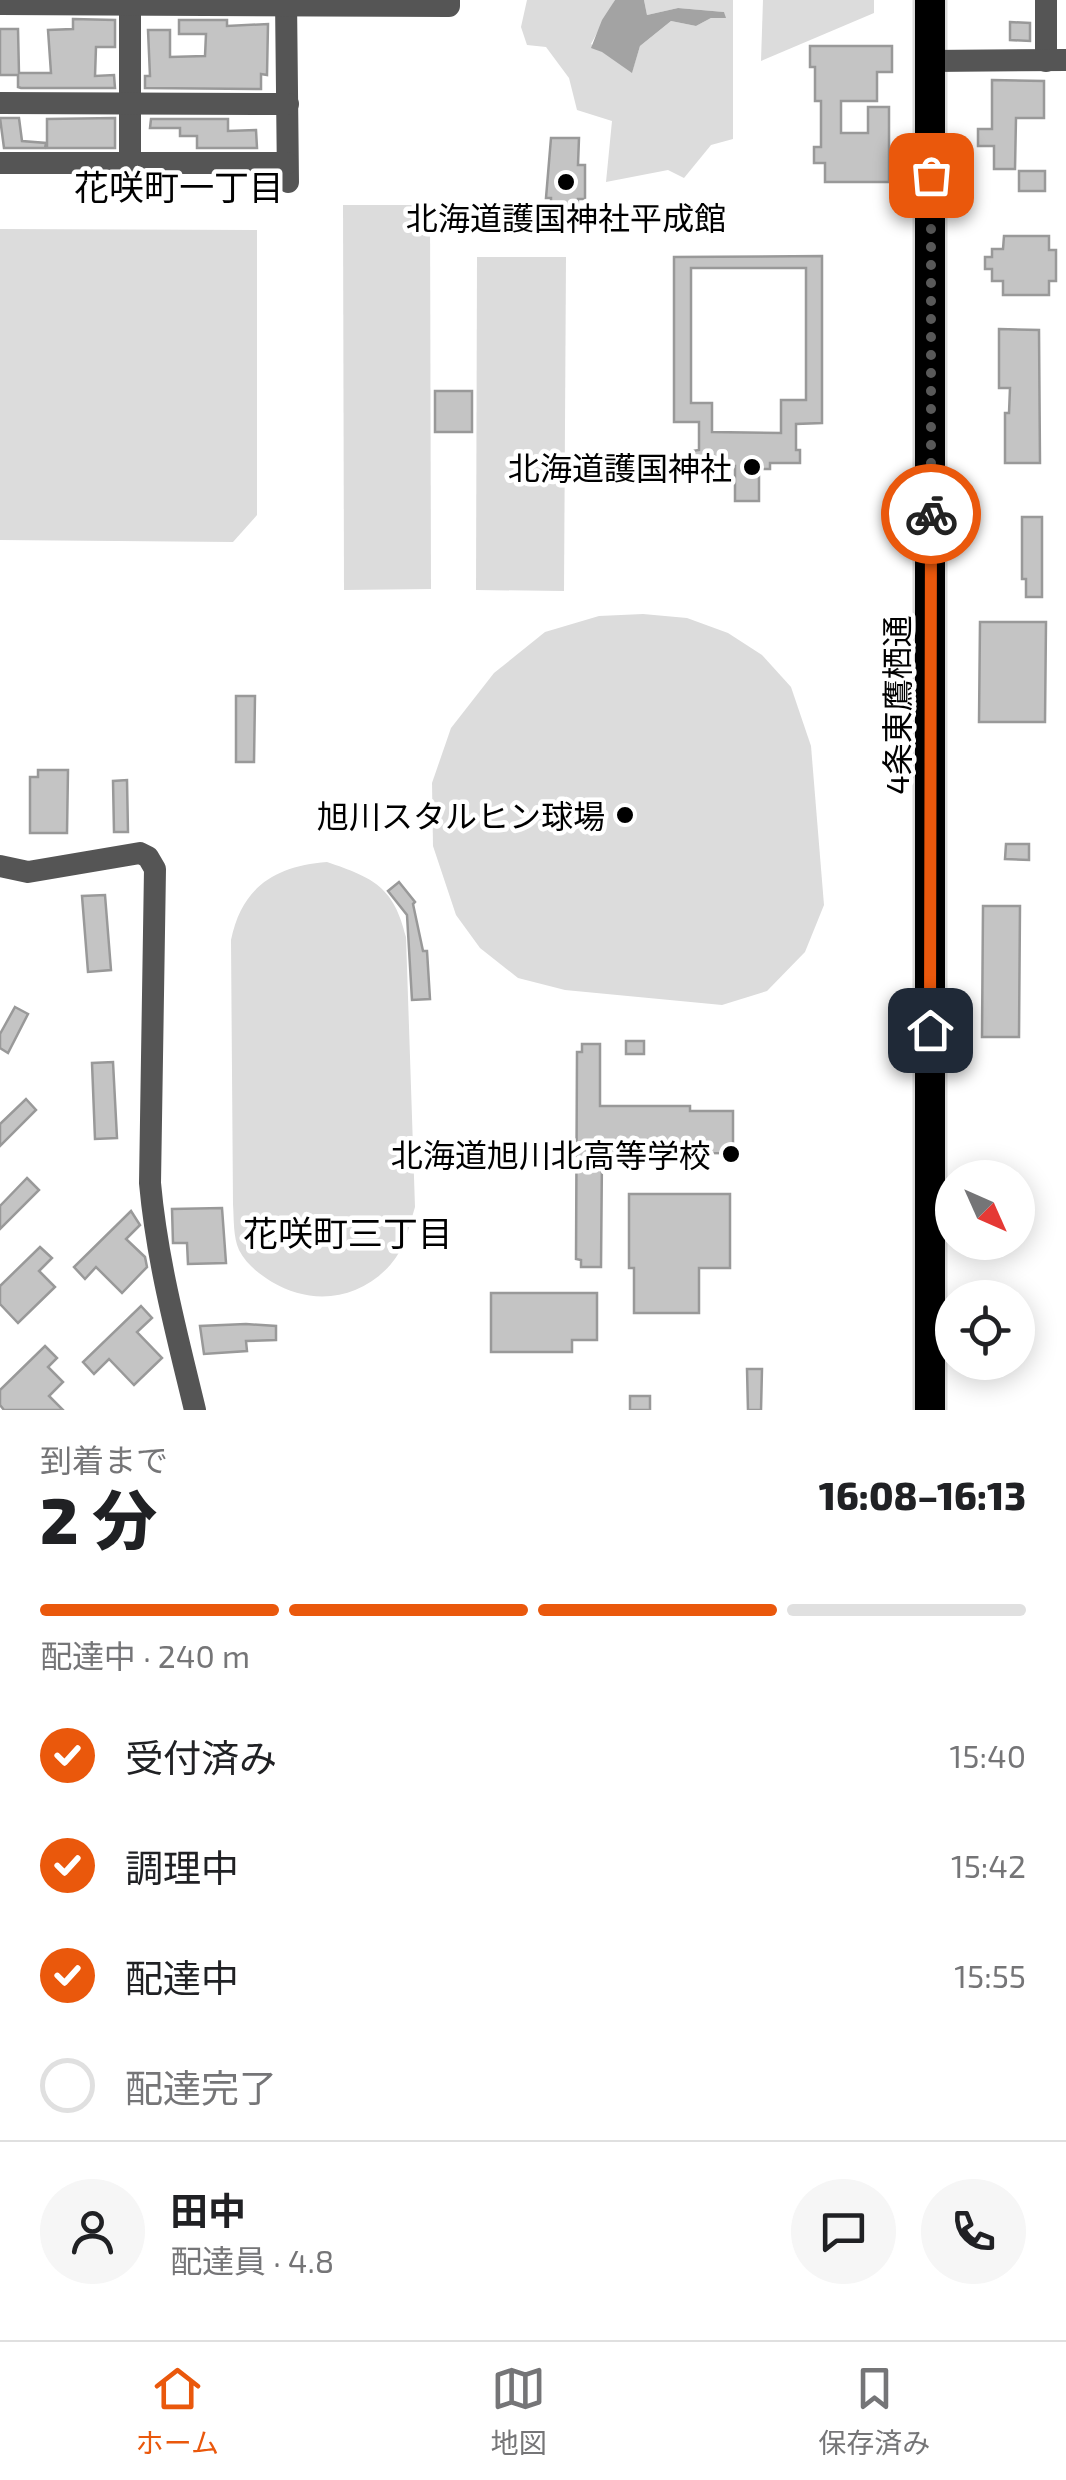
<!DOCTYPE html>
<html lang="ja">
<meta charset="utf-8">
<style>
:root{--surface:#fff;--page:#f6f6f6;--text:#202124;--muted:#757577;--line:#e0e0e0;--accent:#ea580c}
body{margin:0;font-family:"Exo 2","Noto Sans JP",sans-serif;background:var(--page);color:var(--text);height:100vh;display:flex;flex-direction:column;font-size:38px;white-space:nowrap}
*{box-sizing:border-box;margin:0}
p{font-size:32px;color:var(--muted)}
.icon{flex:none;width:55px;height:55px;fill:none;stroke:currentColor;stroke-width:2;stroke-linecap:round;stroke-linejoin:round}
.map{position:relative;height:1410px;overflow:hidden}
.panel{display:flex;flex-direction:column;background:var(--surface);flex:1}
.panel>*{flex:none}
.needle{width:65px;rotate:135deg}
.buttons{position:absolute;left:935px;top:1160px;display:grid;gap:20px}
.buttons a{display:grid;place-items:center;width:100px;height:100px;border-radius:50%;background:var(--surface);box-shadow:0 5px 25px #0003;font-size:50px}
.pin{position:absolute;display:grid;place-items:center;width:85px;height:85px;color:#fff;margin:-42px;border-radius:20px;box-shadow:0 5px 15px #0006}
.courier{position:absolute;display:grid;place-items:center;width:100px;height:100px;margin:-50px;border:8px solid #ea580c;border-radius:50%;background:#fff;color:#222;box-shadow:0 2px 12px #0007}
.summary em{font-style:normal;font-weight:800}
.summary div{display:flex;flex-direction:column-reverse}
.summary{display:flex;align-items:center;justify-content:space-between;height:170px;padding:0 40px}
h1{font-size:65px;font-weight:800;line-height:75px}
.bar{display:grid;grid-template-columns:repeat(4,1fr);gap:15px 10px;align-content:center;height:120px;padding:0 40px}
.bar i{height:12px;border-radius:8px;background:var(--line)}
.bar .on{background:var(--accent)}
.bar p{grid-column:span 4}
.line{display:flex;align-items:center;gap:25px;padding:0 40px;border-top:2px solid var(--line)}
.line div{flex:1}
.round{display:grid;place-items:center;flex:none;width:105px;height:105px;border-radius:52px;background:var(--page)}
ol{padding:0 40px;list-style:none}
li{display:flex;align-items:center;gap:30px;height:110px}
li p{margin-inline-start:auto}
li .icon{padding:10px;border-radius:50%;background:var(--accent);color:#fff;stroke-width:4}
li:last-child{color:var(--muted)}
li i{width:55px;height:55px;border:5px solid var(--line);border-radius:50%}
.dock{display:flex;justify-content:space-around;align-items:center;height:140px;border-top:2px solid var(--line);background:var(--surface);font-size:28px;color:var(--muted)}
.dock a{display:grid;justify-items:center;gap:5px}
.dock .on{color:var(--accent)}
.map>svg:first-child{display:block}
.green{fill:#dcdcdc}
.water{fill:#a3a3a3}
.building{fill:#c4c4c4;stroke:#999;stroke-width:2.5;fill-rule:evenodd}
.lines{fill:none;stroke-linecap:round;stroke-linejoin:round}
.highway-casing{stroke:#dbdbdb;stroke-width:35}
.minor{stroke:#555;stroke-width:22}
.highway{stroke:#000;stroke-width:30}
.done{stroke:#595959;stroke-width:10;stroke-dasharray:0 18}
.route{stroke:#ea580c;stroke-width:12}
.poi-dot{fill:#000;stroke:#fff;stroke-width:4}
.labels{text-anchor:middle;dominant-baseline:central;stroke-width:9;stroke-linejoin:round;paint-order:stroke}
.poi-label{font-size:32px;fill:#000;stroke:#fff;text-anchor:end}
.street-label{font-size:32px;fill:#000;stroke:#fff}
.neighbourhood-label{font-size:35px;fill:#000;stroke:#fff}
</style>
<div class="map">
<svg width="1066" height="1410" viewBox="0 0 1066 1410">
<rect width="100%" height="100%" fill="#fff"/>
<g class="green">
<polygon points="527,0 615,0 591,44 632,72 640,46 671,21 696,26 711,18 725,18 724,12 678,8 647,15 644,0 733,0 733,139 711,145 684,178 668,170 606,182 612,121 577,110 569,78 546,47 527,45 521,27"/>
<polygon points="763,0 874,0 874,13 761,61"/>
<polygon points="343,205 430,205 431,589 344,590"/>
<polygon points="0,229 257,230 257,515 233,542 0,540"/>
<polygon points="477,257 566,257 564,591 476,590"/>
<polygon points="643,614 687,618 728,633 762,655 791,687 811,746 824,905 805,952 767,991 722,1005 565,990 518,978 480,948 456,915 433,846 432,783 451,728 494,673 545,632 599,616"/>
<path d="M327 862C374 878 394 887 406 937L415 1207C409 1227 405 1248 391 1264 360 1300 312 1306 272 1282 259 1274 246 1264 239 1250 233 1237 234 1218 233 1204L231 940C242 887 275 866 327 862Z"/>
</g>
<polygon class="water" points="615,0 644,0 647,15 678,8 724,12 726,18 711,18 696,26 671,21 640,46 632,73 602,52 591,48 602,20"/>
<g class="building">
<polygon points="73,19 115,20 115,47 96,47 95,76 114,75 115,88 21,88 18,87 18,75 0,75 0,29 18,29 19,73 51,73 48,30 73,29"/>
<polygon points="179,20 227,20 227,26 268,24 267,75 261,74 261,89 145,88 145,76 150,76 148,30 170,30 170,57 205,56 206,34 179,34"/>
<polygon points="1010,22 1030,23 1030,41 1010,40"/>
<polygon points="810,46 892,46 892,72 877,72 877,101 841,101 841,133 868,133 868,107 889,107 889,182 825,182 825,163 814,163 814,147 821,147 821,101 815,101 815,67 810,67"/>
<polygon points="992,80 1044,81 1044,118 1016,118 1015,169 994,169 994,146 978,146 978,129 992,129"/>
<polygon points="0,118 19,118 22,141 46,143 45,148 4,148"/>
<polygon points="115,118 115,148 47,148 47,119"/>
<polygon points="151,119 228,119 228,131 256,130 257,148 197,148 197,136 180,136 180,128 150,128"/>
<polygon points="551,138 579,138 578,165 585,165 585,199 578,199 577,225 551,225 551,198 546,198"/>
<rect x="1019" y="171" width="26" height="20"/>
<polygon points="1004,236 1049,236 1049,250 1056,250 1056,281 1049,281 1049,295 1003,295 1003,281 992,281 992,269 985,269 985,257 992,257 992,249 1003,249"/>
<path d="M822 256V423L796 424V450H800V463H770V469H759V501H735V466H691L692 451 699 450V422H674V257ZM691 268H806V400H781V433L712 432V403H691Z"/>
<polygon points="999,329 1039,330 1040,463 1005,463 1005,413 1009,413 1010,388 999,388"/>
<rect x="435" y="391" width="37" height="41"/>
<polygon points="1022,517 1042,517 1042,597 1026,597 1026,579 1022,579"/>
<polygon points="980,622 1046,622 1045,722 979,722"/>
<polygon points="236,696 255,696 254,762 236,762"/>
<polygon points="38,770 68,770 67,833 30,833 30,777 38,777"/>
<polygon points="127,780 128,832 114,832 113,781"/>
<polygon points="1006,844 1029,844 1029,860 1005,859"/>
<polygon points="399,882 415,902 413,904 423,951 427,951 430,999 412,1000 407,915 388,891"/>
<polygon points="105,895 111,970 88,972 82,896"/>
<polygon points="983,906 1020,906 1019,1037 982,1037"/>
<polygon points="15,1007 28,1014 8,1053 0,1048 0,1034"/>
<rect x="626" y="1041" width="18" height="13"/>
<polygon points="582,1044 600,1044 600,1106 690,1106 690,1111 733,1111 733,1153 602,1154 601,1267 581,1267 581,1260 576,1259 577,1052 582,1052"/>
<polygon points="113,1062 117,1138 95,1139 92,1063"/>
<polygon points="26,1099 36,1110 0,1146 0,1124"/>
<polygon points="27,1178 39,1190 0,1229 0,1206"/>
<polygon points="629,1194 730,1194 730,1268 699,1268 699,1313 634,1313 634,1268 629,1268"/>
<polygon points="222,1208 226,1263 188,1264 187,1243 173,1243 172,1209"/>
<polygon points="131,1211 140,1225 126,1239 145,1257 147,1267 122,1293 96,1267 85,1279 74,1267"/>
<polygon points="40,1247 52,1258 39,1271 55,1287 18,1323 0,1304 0,1286"/>
<polygon points="491,1293 597,1293 597,1340 572,1340 572,1352 491,1352"/>
<polygon points="141,1306 152,1318 137,1332 162,1358 134,1385 109,1359 94,1374 83,1362"/>
<polygon points="246,1324 276,1326 276,1340 246,1341 247,1351 204,1354 200,1326"/>
<polygon points="45,1346 57,1358 48,1367 63,1382 49,1396 63,1410 4,1410 0,1405 0,1390"/>
<polygon points="747,1369 762,1369 761,1410 748,1410"/>
<rect x="630" y="1396" width="20" height="14"/>
</g>
<g class="lines">
<defs>
<polyline id="highway" points="930,0 930,1410"/>
</defs>
<use href="#highway" class="highway-casing"/>
<g class="minor">
<polyline points="130,0 130,163"/>
<polyline points="286,0 288,182"/>
<polyline points="1046,0 1046,61"/>
<polyline points="0,4 449,6 449,0"/>
<polyline points="930,61 1066,60"/>
<polyline points="0,103 288,104"/>
<polyline points="0,163 287,163"/>
<path d="M0 866 28 872 140 853 148 857 155 869 150 1183C157 1261 177 1335 195 1410"/>
</g>
<use href="#highway" class="highway"/>
</g>
<g class="lines">
<polyline class="done" points="931,175 931,514"/>
<polyline class="route" points="930,1030 931,514"/>
</g>
<g class="poi-dot">
<circle cx="566" cy="182" r="10"/>
<circle cx="752" cy="467" r="10"/>
<circle cx="625" cy="815" r="10"/>
<circle cx="731" cy="1154" r="10"/>
</g>
<g class="labels">
<g class="poi-label">
<text x="566" y="217" text-anchor="middle">北海道護国神社平成館</text>
<text x="732" y="467">北海道護国神社</text>
<text x="605" y="815">旭川スタルヒン球場</text>
<text x="711" y="1154">北海道旭川北高等学校</text>
</g>
<g class="street-label">
<text transform="translate(896 705) rotate(-90)">4条東鷹栖通</text>
</g>
<g class="neighbourhood-label">
<text x="179" y="186">花咲町一丁目</text>
<text x="348" y="1232">花咲町三丁目</text>
</g>
</g>
</svg>
<div class="buttons">
<a><svg class="needle" viewBox="-14 -14 28 28"><path d="M0-13l5 13h-10z" fill="#e53935"/><path d="M0 13l5-13h-10z" fill="#757577"/></svg></a>
<a><svg class="icon" aria-label="locate" viewBox="0 0 24 24"><circle cx="12" cy="12" r="6"/><path d="M12 2v4M12 18v4M2 12h4M18 12h4"/></svg></a>
</div>
<div class="pin" style="left:931px;top:175px;background:#ea580c"><svg class="icon" aria-label="bag" viewBox="0 0 24 24"><path d="M5 8h14l-1 12H6zM9 8a3 3 0 0 1 6 0"/></svg></div>
<div class="pin" style="left:930px;top:1030px;background:#1f2937"><svg class="icon" aria-label="home" viewBox="0 0 24 24"><path d="M3 11l9-7 9 7M6 9v11h12V9"/></svg></div>
<div class="courier" style="left:931px;top:514px"><svg class="icon" aria-label="bike" viewBox="0 0 24 24"><circle cx="6" cy="16" r="4"/><circle cx="18" cy="16" r="4"/><path d="M6 16l4-8h5l3 8M10 8l3 8H6M13 5h3"/></svg></div>
</div>
<section class="panel">
<div class="summary"><div><h1>2 分</h1><p>到着まで</p></div><em>16:08–16:13</em></div>
<div class="bar"><i class="on"></i><i class="on"></i><i class="on"></i><i></i><p>配達中 · 240 m</p></div>
<ol>
<li><svg class="icon" aria-label="check" viewBox="0 0 24 24"><path d="M5 12l5 5 9-10"/></svg>受付済み<p>15:40</p></li>
<li><svg class="icon" aria-label="check" viewBox="0 0 24 24"><path d="M5 12l5 5 9-10"/></svg>調理中<p>15:42</p></li>
<li><svg class="icon" aria-label="check" viewBox="0 0 24 24"><path d="M5 12l5 5 9-10"/></svg>配達中<p>15:55</p></li>
<li><i></i>配達完了</li>
</ol>
<div class="line" style="height:180px"><a class="round"><svg class="icon" aria-label="person" viewBox="0 0 24 24"><circle cx="12" cy="8" r="4"/><path d="M4 21q1-7 8-7t8 7"/></svg></a><div><b>田中</b><p>配達員 · 4.8</p></div><a class="round"><svg class="icon" aria-label="chat" viewBox="0 0 24 24"><path d="M4 5h16v11H9l-5 4z"/></svg></a><a class="round"><svg class="icon" aria-label="phone" viewBox="0 0 24 24"><path d="M5 4h4l2 5-3 2q2 4 5 5l2-3 5 2v4C11 20 4 13 5 4z"/></svg></a></div>
</section>
<nav class="dock">
<a class="on"><svg class="icon" aria-label="home" viewBox="0 0 24 24"><path d="M3 11l9-7 9 7M6 9v11h12V9"/></svg>ホーム</a>
<a><svg class="icon" aria-label="map" viewBox="0 0 24 24"><path d="M3 6l6-2 6 2 6-2v14l-6 2-6-2-6 2zM9 4v14M15 6v14"/></svg>地図</a>
<a><svg class="icon" aria-label="saved" viewBox="0 0 24 24"><path d="M7 4h10v16l-5-4-5 4z"/></svg>保存済み</a>
</nav>
